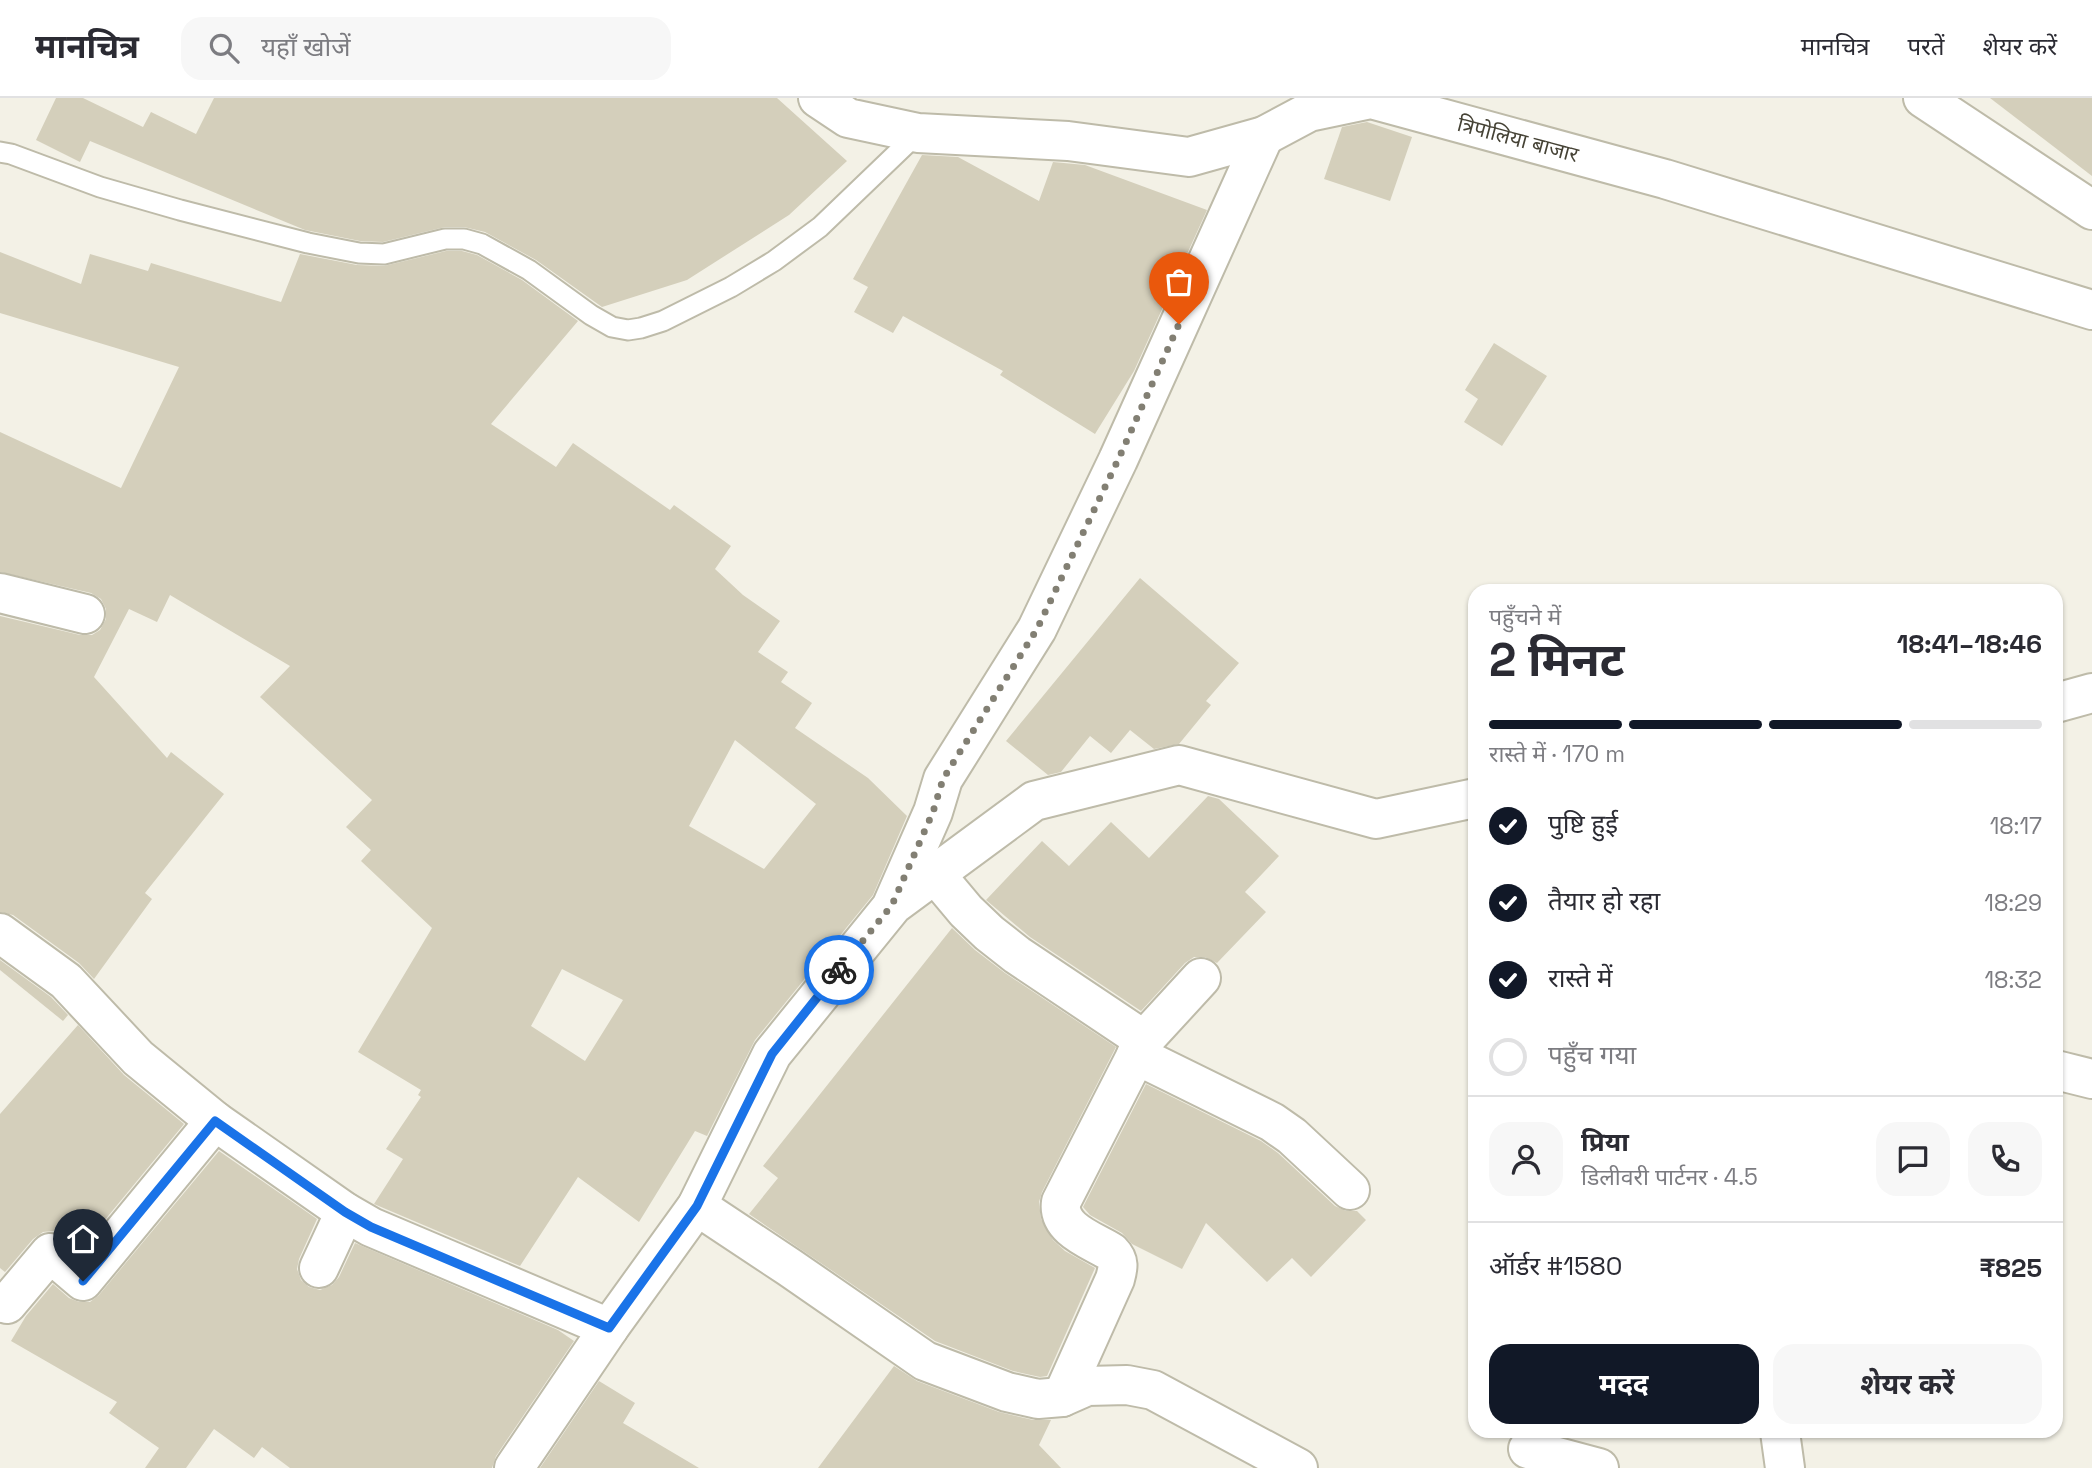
<!DOCTYPE html>
<html lang="hi">
<meta charset="utf-8">
<style>
:root{--surface:#fff;--page:#f7f7f7;--text:#2b2b33;--muted:#7c7c81;--line:#e1e1e2;--accent:#111827}
body{margin:0;font-family:"Space Grotesk","Noto Sans Devanagari",sans-serif;background:var(--page);color:var(--text);height:100vh;display:flex;flex-direction:column;font-size:26px;white-space:nowrap}
*{box-sizing:border-box;margin:0}
p{font-size:23px;color:var(--muted)}
.icon{flex:none;width:38px;height:38px;fill:none;stroke:currentColor;stroke-width:2;stroke-linecap:round;stroke-linejoin:round}
.map{position:relative;flex:1;overflow:hidden}
.details{position:absolute;left:1468px;top:486px;width:595px;height:854px;display:flex;flex-direction:column;background:var(--surface);border-radius:21px;box-shadow:0 2px 5px #0004}
.details>*{flex:none}
.pin{position:absolute;display:grid;place-items:center;width:60px;height:60px;color:#fff;margin:-72px -30px;border-radius:50% 50% 50% 0;rotate:-45deg;box-shadow:0 0 7px #0007}
.pin .icon{rotate:45deg}
.courier{position:absolute;display:grid;place-items:center;width:70px;height:70px;margin:-35px;border:5px solid #1a73e8;border-radius:50%;background:#fff;color:#222;box-shadow:0 2px 9px #0007}
.summary em{font-style:normal;font-weight:700}
.summary div{display:flex;flex-direction:column-reverse}
.summary{display:flex;align-items:center;justify-content:space-between;height:119px;padding:0 21px}
h1{font-size:46px;font-weight:700;line-height:52px}
.bar{display:grid;grid-template-columns:repeat(4,1fr);gap:10px 7px;align-content:center;height:84px;padding:0 21px}
.bar i{height:9px;border-radius:5px;background:var(--line)}
.bar .current{background:var(--accent)}
.bar p{grid-column:span 4}
.line{display:flex;align-items:center;gap:18px;padding:0 21px;border-top:2px solid var(--line)}
.line div{flex:1}
.round{display:grid;place-items:center;flex:none;width:74px;height:74px;border-radius:21px;background:var(--page)}
ol{padding:0 21px;list-style:none}
li{display:flex;align-items:center;gap:21px;height:77px}
li p{margin-inline-start:auto}
li .icon{padding:7px;border-radius:50%;background:var(--accent);color:#fff;stroke-width:4}
li:last-child{color:var(--muted)}
li i{width:38px;height:38px;border:4px solid var(--line);border-radius:50%}
.button{display:flex;gap:14px;margin-top:auto;padding:14px 21px}
.button a{flex:1;height:80px;border-radius:21px;background:var(--accent);color:#fff;font-size:28px;font-weight:700;line-height:80px;text-align:center}
.button a+a{background:var(--page);color:var(--text)}
header{display:flex;align-items:center;gap:42px;box-sizing:border-box;height:98px;padding:0 35px;background:var(--surface);border-bottom:2px solid var(--line)}
header strong{font-size:33px}
nav{display:flex;gap:38px;margin-inline-start:auto;font-size:24px}
.search{width:490px;height:63px;background:var(--page);display:flex;align-items:center;gap:18px;box-sizing:border-box;padding:0 24px;border-radius:21px;color:var(--muted);font-size:26px}
.map>svg:first-child{display:block}
.building{fill:#d4cfbb;fill-rule:evenodd}
.lines{fill:none;stroke-linecap:round;stroke-linejoin:round}
.lane-casing{stroke:#bebba9;stroke-width:23}
.street-casing{stroke:#bebba9;stroke-width:42}
.lane{stroke:#fff;stroke-width:19}
.street{stroke:#fff;stroke-width:38}
.done{stroke:#827f73;stroke-width:7;stroke-dasharray:0 12.6}
.route{stroke:#1a73e8;stroke-width:9}
.labels{text-anchor:middle;dominant-baseline:central;stroke-width:5;stroke-linejoin:round;paint-order:stroke}
.street-label{font-size:21px;fill:#454235;stroke:#fff}
</style>
<header>
<strong>मानचित्र</strong>
<div class="search"><svg class="icon" aria-label="search" viewBox="0 0 24 24"><circle cx="10" cy="10" r="6"/><path d="M15 15l6 6"/></svg>यहाँ खोजें</div>
<nav><a>मानचित्र</a><a>परतें</a><a>शेयर करें</a></nav>
</header>
<div class="map">
<svg width="2092" height="1370" viewBox="0 0 2092 1370">
<rect width="100%" height="100%" fill="#f3f1e6"/>
<g class="building">
<polygon points="56,0 83,0 143,29 151,14 196,36 214,0 777,0 847,63 789,117 687,182 602,209 536,162 485,134 464,129 445,129 383,144 360,143 305,132 90,43 80,64 36,42"/>
<polygon points="1990,0 2092,0 2092,78"/>
<polygon points="1367,24 1412,39 1390,103 1324,81 1342,29"/>
<polygon points="922,57 958,59 1039,103 1053,64 1085,67 1207,112 1134,273 1095,336 1000,277 1003,273 903,218 893,235 854,214 868,189 853,181"/>
<path d="M446 153H462L477 157 522 182 578 223 491 326 556 369 573 345 670 412 674 407 731 448 715 471 743 497 780 523 758 554 788 574 781 584 812 605 795 630 868 680 907 718 873 797 755 942 707 1038 695 1033 639 1124 578 1079 520 1168 374 1106 403 1061 386 1051 421 999 418 997 421 992 358 954 432 830 361 763 371 752 346 729 372 702 260 599 290 568 170 497 157 524 129 511 94 579 167 660 171 654 224 696 145 795 152 801 94 881 79 865 13 817 0 814V518L80 537H92L100 532 106 521V511L101 501 91 495 0 474V334L121 390 179 269 0 215V154L81 186 90 156 148 173 151 165 281 204 300 156 357 167 384 168ZM735 642 816 706 764 771 689 728ZM562 871 623 902 585 963 531 928Z"/>
<polygon points="1494,245 1547,278 1502,348 1464,324 1478,301 1465,292"/>
<polygon points="1140,480 1239,565 1206,603 1211,607 1179,646 1154,651 1130,632 1111,655 1090,638 1061,674 1048,677 1006,643"/>
<polygon points="1208,698 1219,701 1279,758 1245,794 1266,814 1217,865 1205,859 1194,859 1185,865 1141,913 1030,839 986,802 1042,743 1069,768 1111,724 1149,760"/>
<polygon points="952,830 975,852 1005,875 1116,949 1042,1094 1039,1104 1041,1121 1053,1142 1065,1153 1095,1170 1047,1278 1040,1279 1013,1273 935,1243 749,1116 778,1080 763,1068"/>
<polygon points="0,862 51,899 68,917 63,923 0,872"/>
<polygon points="78,927 124,977 184,1026 80,1152 64,1138 53,1133 43,1134 33,1141 5,1174 0,1170 0,1016"/>
<polygon points="1146,986 1261,1043 1278,1055 1335,1108 1346,1113 1357,1113 1366,1122 1311,1179 1292,1160 1267,1184 1206,1125 1182,1171 1132,1146 1122,1135 1090,1117 1083,1109"/>
<polygon points="219,1053 317,1121 299,1161 297,1171 301,1182 309,1189 320,1192 332,1187 339,1179 355,1145 558,1232 574,1243 496,1358 492,1370 290,1370 262,1349 254,1360 214,1331 186,1370 145,1370 159,1350 109,1315 117,1304 11,1243 26,1218 53,1186 69,1200 79,1204 90,1204 99,1197"/>
<polygon points="894,1268 917,1283 999,1314 1033,1322 1051,1322 1039,1347 1061,1370 818,1370"/>
<polygon points="599,1283 635,1305 623,1325 699,1370 540,1370"/>
</g>
<g class="lines">
<defs>
<polyline id="lane" points="0,54 11,56 100,89 180,112 308,145 359,155 384,156 445,141 464,141 482,146 529,172 591,217 612,229 628,232 641,230 663,223 731,189 774,163 820,129 918,35"/>
<g id="street">
<polyline points="818,0 848,20 918,35 1068,43 1189,59 1264,38 1309,14 1371,1 1665,81 2092,212"/>
<polyline points="1923,0 2092,112"/>
<polyline points="0,495 85,516"/>
<polyline points="2056,605 2092,595"/>
<polyline points="935,776 966,813 989,835 1017,857 1144,942"/>
<polyline points="893,805 933,714 943,681 1037,531 1118,362 1264,38"/>
<polyline points="0,835 66,883 138,960 215,1023 345,1114 371,1129 609,1230"/>
<polyline points="1136,957 1272,1024 1292,1038 1350,1092"/>
<polyline points="2056,972 2092,981"/>
<polyline points="697,1108 789,1169 925,1263 1007,1294 1038,1301 1062,1299 1087,1288 1127,1287 1153,1292 1298,1370"/>
<polyline points="319,1170 345,1114"/>
<polyline points="7,1206 50,1155 83,1183 215,1023"/>
<path d="M1062 1299 1115 1181C1118 1170 1120 1163 1111 1154 1091 1142 1057 1131 1061 1104L1144 942 1201 880"/>
<polyline points="1780,1334 1785,1370"/>
<polyline points="1528,1351 1599,1370"/>
<polyline points="514,1370 609,1230 697,1108 772,956 893,807 1034,703 1179,667 1376,721 1475,700"/>
</g>
</defs>
<use href="#lane" class="lane-casing"/>
<use href="#street" class="street-casing"/>
<use href="#lane" class="lane"/>
<use href="#street" class="street"/>
</g>
<g class="lines">
<polyline class="done" points="839,872 892,807 933,714 943,681 1037,531 1118,362 1179,226"/>
<polyline class="route" points="83,1183 215,1023 345,1114 371,1129 609,1230 697,1108 772,956 839,872"/>
</g>
<g class="labels">
<g class="street-label">
<text transform="translate(1518 41) rotate(15)">त्रिपोलिया बाजार</text>
</g>
</g>
</svg>
<div class="pin" style="left:1179px;top:226px;background:#ea580c"><svg class="icon" aria-label="bag" viewBox="0 0 24 24"><path d="M5 8h14l-1 12H6zM9 8a3 3 0 0 1 6 0"/></svg></div>
<div class="pin" style="left:83px;top:1183px;background:#1f2937"><svg class="icon" aria-label="home" viewBox="0 0 24 24"><path d="M3 11l9-7 9 7M6 9v11h12V9"/></svg></div>
<div class="courier" style="left:839px;top:872px"><svg class="icon" aria-label="bike" viewBox="0 0 24 24"><circle cx="6" cy="16" r="4"/><circle cx="18" cy="16" r="4"/><path d="M6 16l4-8h5l3 8M10 8l3 8H6M13 5h3"/></svg></div>
<section class="details">
<div class="summary"><div><h1>2 मिनट</h1><p>पहुँचने में</p></div><em>18:41–18:46</em></div>
<div class="bar"><i class="current"></i><i class="current"></i><i class="current"></i><i></i><p>रास्ते में · 170 m</p></div>
<ol>
<li><svg class="icon" aria-label="check" viewBox="0 0 24 24"><path d="M5 12l5 5 9-10"/></svg>पुष्टि हुई<p>18:17</p></li>
<li><svg class="icon" aria-label="check" viewBox="0 0 24 24"><path d="M5 12l5 5 9-10"/></svg>तैयार हो रहा<p>18:29</p></li>
<li><svg class="icon" aria-label="check" viewBox="0 0 24 24"><path d="M5 12l5 5 9-10"/></svg>रास्ते में<p>18:32</p></li>
<li><i></i>पहुँच गया</li>
</ol>
<div class="line" style="height:126px"><a class="round"><svg class="icon" aria-label="person" viewBox="0 0 24 24"><circle cx="12" cy="8" r="4"/><path d="M4 21q1-7 8-7t8 7"/></svg></a><div><b>प्रिया</b><p>डिलीवरी पार्टनर · 4.5</p></div><a class="round"><svg class="icon" aria-label="chat" viewBox="0 0 24 24"><path d="M4 5h16v11H9l-5 4z"/></svg></a><a class="round"><svg class="icon" aria-label="phone" viewBox="0 0 24 24"><path d="M5 4h4l2 5-3 2q2 4 5 5l2-3 5 2v4C11 20 4 13 5 4z"/></svg></a></div>
<div class="line" style="height:91px"><div>ऑर्डर #1580</div><b>₹825</b></div>
<div class="button"><a>मदद</a><a>शेयर करें</a></div>
</section>
</div>
